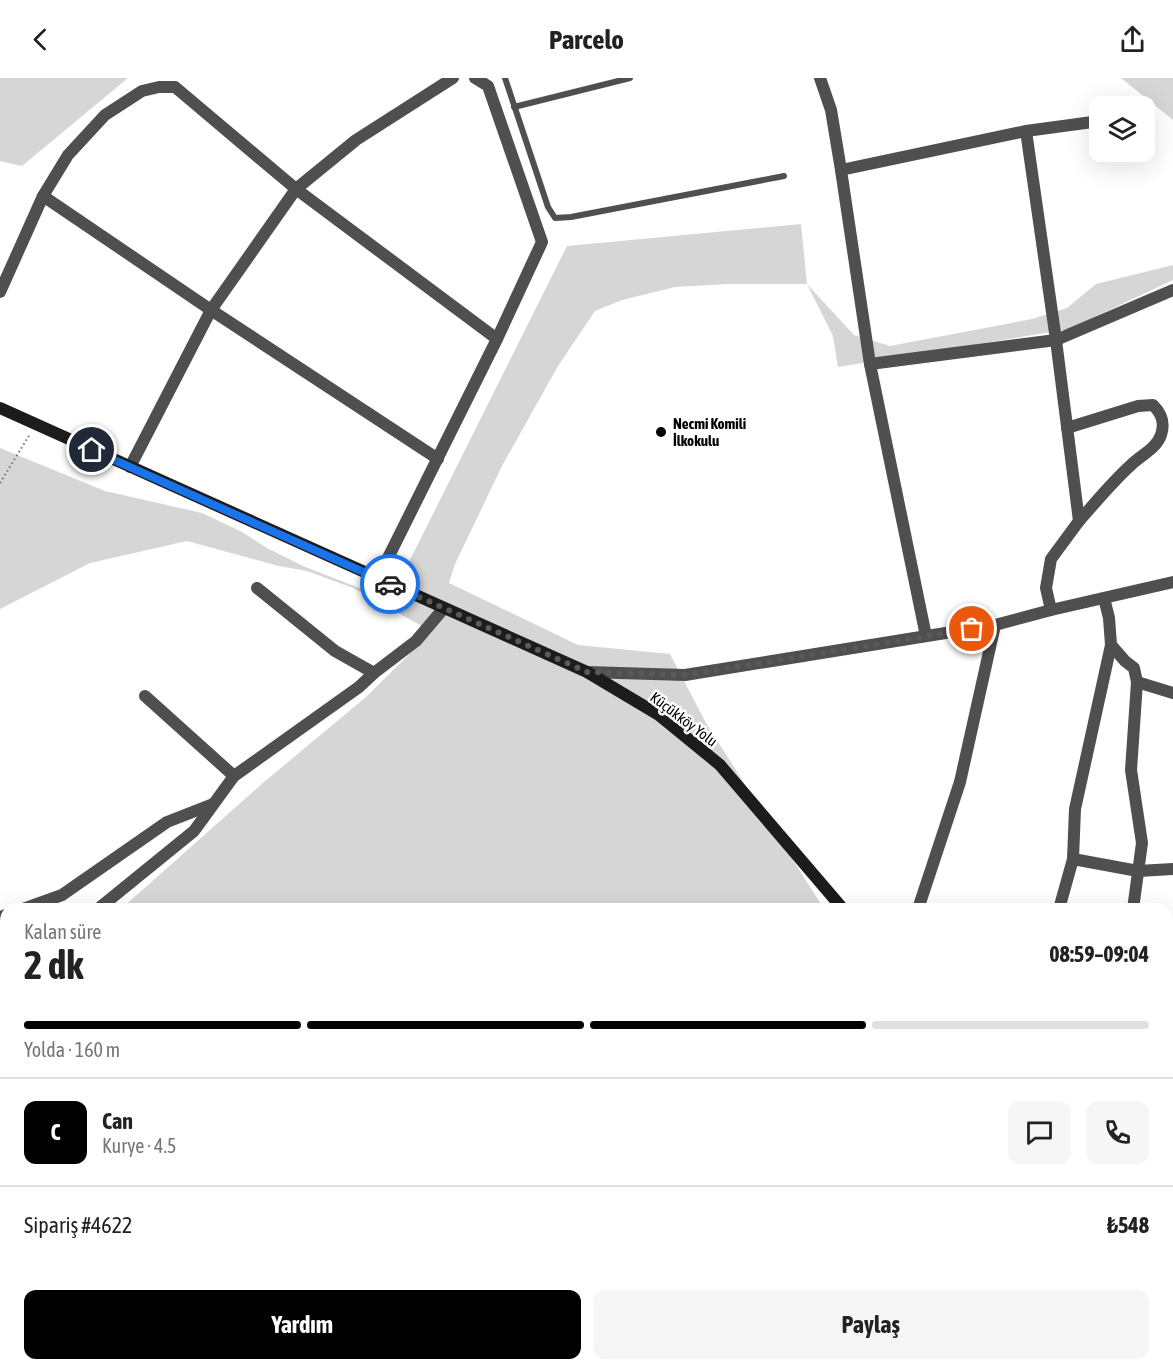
<!DOCTYPE html>
<html lang="tr">
<meta charset="utf-8">
<style>
:root{--surface:#fff;--page:#f6f6f6;--text:#222;--muted:#767676;--line:#e0e0e0;--accent:#000}
body{margin:0;font-family:"Asap Condensed",sans-serif;background:var(--page);color:var(--text);height:100vh;display:flex;flex-direction:column;font-size:22px;white-space:nowrap}
*{box-sizing:border-box;margin:0}
p{font-size:20px;color:var(--muted)}
.icon{flex:none;width:33px;height:33px;fill:none;stroke:currentColor;stroke-width:2;stroke-linecap:round;stroke-linejoin:round}
.map{position:relative;flex:1;overflow:hidden}
.side{position:absolute;left:0px;top:825px;width:1173px;height:468px;display:flex;flex-direction:column;background:var(--surface);border-radius:18px 18px 0 0;box-shadow:0 6px 24px #0002}
.side>*{flex:none}
.buttons{position:absolute;left:1089px;top:18px;display:grid;gap:12px}
.buttons a{display:grid;place-items:center;width:66px;height:66px;border-radius:12px;background:var(--surface);box-shadow:0 6px 24px #0002;font-size:30px}
.pin{position:absolute;display:grid;place-items:center;width:51px;height:51px;color:#fff;margin:-26px;border:3px solid #fff;border-radius:50%;box-shadow:0 2px 6px #0007}
.courier{position:absolute;display:grid;place-items:center;width:60px;height:60px;margin:-30px;border:4px solid #1a73e8;border-radius:50%;background:#fff;color:#222;box-shadow:0 2px 8px #0007}
.summary em{font-style:normal;font-weight:700}
.summary div{display:flex;flex-direction:column-reverse}
.summary{display:flex;align-items:center;justify-content:space-between;height:102px;padding:0 24px}
h1{font-size:39px;font-weight:700;line-height:45px}
.bar{display:grid;grid-template-columns:repeat(4,1fr);gap:9px 6px;align-content:center;height:72px;padding:0 24px}
.bar i{height:8px;border-radius:4px;background:var(--line)}
.bar .selected{background:var(--accent)}
.bar p{grid-column:span 4}
.line{display:flex;align-items:center;gap:15px;padding:0 24px;border-top:2px solid var(--line)}
.line div{flex:1}
.round{display:grid;place-items:center;flex:none;width:63px;height:63px;border-radius:12px;background:var(--page)}
.cta{display:flex;gap:12px;margin-top:auto;padding:12px 24px}
.cta a{flex:1;height:69px;border-radius:12px;background:var(--accent);color:#fff;font-size:24px;font-weight:700;line-height:69px;text-align:center}
.cta a+a{background:var(--page);color:var(--text)}
header{display:flex;justify-content:space-between;align-items:center;height:78px;padding:0 24px;background:var(--surface);font-size:27px;font-weight:700}
.map>svg:first-child{display:block}
.green{fill:#d6d6d6}
.lines{fill:none;stroke-linecap:round;stroke-linejoin:round}
.path{stroke:#717171;stroke-width:2;stroke-dasharray:1.5 3;stroke-linecap:butt}
.service{stroke:#4f4f4f;stroke-width:6}
.minor{stroke:#4f4f4f;stroke-width:12}
.tertiary{stroke:#4f4f4f;stroke-width:12}
.secondary{stroke:#1c1c1c;stroke-width:12}
.done{stroke:#595959;stroke-width:6;stroke-dasharray:0 10.8}
.route{stroke:#1a73e8;stroke-width:8}
.poi-dot{fill:#000;stroke:#fff;stroke-width:2}
.labels{text-anchor:middle;dominant-baseline:central;stroke-width:5;stroke-linejoin:round;paint-order:stroke}
.poi-label{font-size:15px;font-weight:bold;fill:#000;stroke:#fff;text-anchor:start}
.street-label{font-size:15px;fill:#000;stroke:#fff}
</style>
<header><svg class="icon" aria-label="back" viewBox="0 0 24 24"><path d="M15 5l-7 7 7 7"/></svg>Parcelo<svg class="icon" aria-label="share" viewBox="0 0 24 24"><path d="M12 15V3M7 8l5-5 5 5M5 13v7h14v-7"/></svg></header>
<div class="map">
<svg width="1173" height="1293" viewBox="0 0 1173 1293">
<rect width="100%" height="100%" fill="#fff"/>
<g class="green">
<polygon points="0,0 128,0 22,88 0,83"/>
<polygon points="1121,0 1173,0 1173,42"/>
<polygon points="801,146 807,206 854,257 890,268 1032,241 1067,230 1096,206 1173,187 1173,202 1069,251 838,289 833,258 807,206 728,206 675,209 622,222 595,233 558,288 502,388 455,486 449,505 578,567 670,576 706,645 824,831 121,831 264,704 366,619 432,554 376,522 353,510 307,493 279,488 187,463 90,485 0,531 0,370 105,413 202,435 242,454 267,470 303,488 390,522 567,168"/>
<polygon points="6,954 6,1287 967,1287 965,1293 0,1293 0,963"/>
</g>
<g class="lines">
<polyline class="path" points="0,405 30,356"/>
<g class="service">
<polyline points="505,0 548,129 555,140 571,139 784,98"/>
<polyline points="514,29 630,0"/>
</g>
<g class="minor">
<polyline points="820,0 831,32 841,92 870,286 926,558"/>
<polyline points="1026,53 1056,262 1079,443 1051,481 1046,510 1051,532"/>
<polyline points="841,92 1026,53 1100,43"/>
<polyline points="43,118 211,232 438,381"/>
<polyline points="0,214 43,118 68,77 105,37 142,13 159,9 175,9 296,111 497,261"/>
<polyline points="870,286 1056,262 1173,212"/>
<path d="M1067 350 1138 328 1153 327C1162 336 1165 345 1161 357 1156 371 1141 377 1131 387 1112 404 1096 424 1079 443"/>
<polyline points="130,389 211,232 296,111 356,62 453,0"/>
<polyline points="378,500 497,261 542,164 488,8 475,0"/>
<polyline points="257,510 335,573 374,595"/>
<polyline points="1104,520 1109,540 1111,567 1125,583 1134,590 1137,604 1131,692 1142,765 1133,831"/>
<polyline points="1137,604 1173,615"/>
<polyline points="145,618 234,698"/>
<polyline points="1073,781 1138,793 1173,791"/>
<polyline points="23,831 62,817 167,744 213,726"/>
<polyline points="98,831 194,753 234,698 359,609 374,595 416,563 444,530"/>
<polyline points="918,831 960,704 995,547"/>
<polyline points="1059,831 1073,781 1075,731 1111,567"/>
<polyline points="0,839 6,837"/>
<polyline points="1167,875 1173,876"/>
<polyline points="0,962 6,951"/>
<polyline points="1167,1275 1173,1278"/>
</g>
<g class="tertiary">
<polyline points="587,594 685,597 995,547 1051,532 1173,504"/>
<polyline points="891,1293 893,1287"/>
</g>
<g class="secondary">
<polyline points="0,330 587,594 659,637 720,687 843,831"/>
<polyline points="1167,1012 1173,1016"/>
</g>
</g>
<g class="lines">
<polyline class="done" points="390,506 587,594 685,597 972,551"/>
<polyline class="route" points="92,372 390,506"/>
</g>
<circle class="poi-dot" cx="661" cy="354" r="6"/>
<g class="labels">
<g class="poi-label">
<text x="673" y="345">Necmi Komili<tspan x="673" dy="17">İlkokulu</tspan></text>
</g>
<g class="street-label">
<text transform="translate(684 641) rotate(37)">Küçükköy Yolu</text>
</g>
</g>
</svg>
<div class="buttons">
<a><svg class="icon" aria-label="layers" viewBox="0 0 24 24"><path d="M12 4l9 5-9 5-9-5zM3 14l9 5 9-5"/></svg></a>
</div>
<div class="pin" style="left:972px;top:551px;background:#ea580c"><svg class="icon" aria-label="bag" viewBox="0 0 24 24"><path d="M5 8h14l-1 12H6zM9 8a3 3 0 0 1 6 0"/></svg></div>
<div class="pin" style="left:92px;top:372px;background:#1f2937"><svg class="icon" aria-label="home" viewBox="0 0 24 24"><path d="M3 11l9-7 9 7M6 9v11h12V9"/></svg></div>
<div class="courier" style="left:390px;top:506px"><svg class="icon" aria-label="car" viewBox="0 0 24 24"><path d="M5 17H2v-5l4-1 3-4h7l3 4 3 1v5h-3M9 17h6M6 11h13"/><circle cx="7" cy="17" r="2"/><circle cx="17" cy="17" r="2"/></svg></div>
<section class="side">
<div class="summary"><div><h1>2 dk</h1><p>Kalan süre</p></div><em>08:59–09:04</em></div>
<div class="bar"><i class="selected"></i><i class="selected"></i><i class="selected"></i><i></i><p>Yolda · 160 m</p></div>
<div class="line" style="height:108px"><b class="round" style="background:var(--accent);color:#fff">C</b><div><b>Can</b><p>Kurye · 4.5</p></div><a class="round"><svg class="icon" aria-label="chat" viewBox="0 0 24 24"><path d="M4 5h16v11H9l-5 4z"/></svg></a><a class="round"><svg class="icon" aria-label="phone" viewBox="0 0 24 24"><path d="M5 4h4l2 5-3 2q2 4 5 5l2-3 5 2v4C11 20 4 13 5 4z"/></svg></a></div>
<div class="line" style="height:78px"><div>Sipariş #4622</div><b>₺548</b></div>
<div class="cta"><a>Yardım</a><a>Paylaş</a></div>
</section>
</div>
